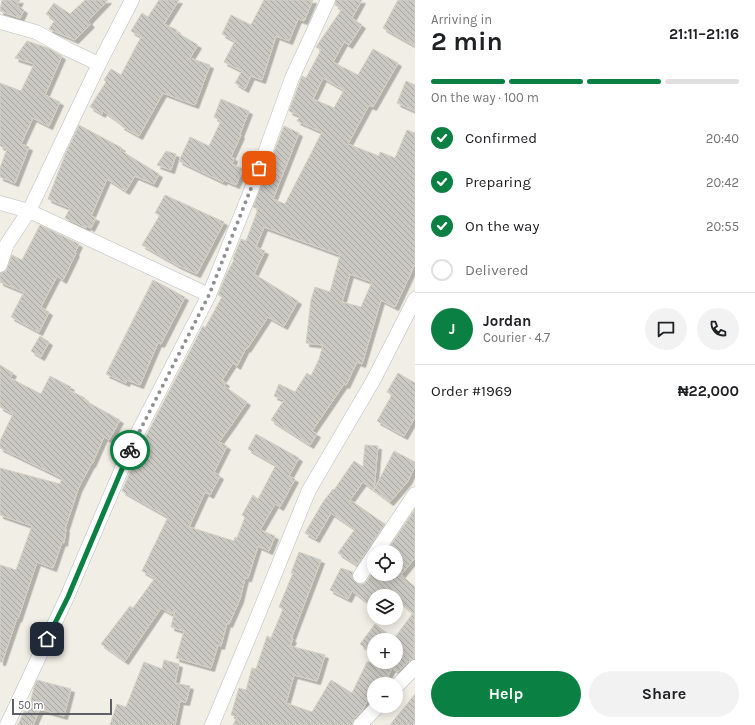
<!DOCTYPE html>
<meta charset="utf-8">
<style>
:root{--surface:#fff;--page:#f2f2f2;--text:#202124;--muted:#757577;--line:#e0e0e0;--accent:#0b8043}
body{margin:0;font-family:Karla,sans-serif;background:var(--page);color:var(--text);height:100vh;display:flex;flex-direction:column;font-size:15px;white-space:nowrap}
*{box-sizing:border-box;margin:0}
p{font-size:13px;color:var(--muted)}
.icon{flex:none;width:22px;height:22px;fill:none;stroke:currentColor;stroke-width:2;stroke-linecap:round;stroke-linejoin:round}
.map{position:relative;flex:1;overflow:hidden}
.sheet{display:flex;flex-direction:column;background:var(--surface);width:340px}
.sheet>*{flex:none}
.controls{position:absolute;left:367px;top:545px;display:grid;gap:8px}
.controls a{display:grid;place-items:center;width:36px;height:36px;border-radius:50%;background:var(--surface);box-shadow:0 2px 10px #0003;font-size:20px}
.scale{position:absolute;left:12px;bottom:10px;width:100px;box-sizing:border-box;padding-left:4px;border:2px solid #5d6066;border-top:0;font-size:11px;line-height:14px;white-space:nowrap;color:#5d6066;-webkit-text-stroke:3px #fff;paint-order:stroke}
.pin{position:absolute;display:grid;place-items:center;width:34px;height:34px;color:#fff;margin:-17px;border-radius:8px;box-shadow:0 2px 6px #0006}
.courier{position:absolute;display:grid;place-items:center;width:40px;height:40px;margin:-20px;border:3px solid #0b8043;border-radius:50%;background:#fff;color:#222;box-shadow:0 1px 5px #0007}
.summary em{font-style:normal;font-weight:700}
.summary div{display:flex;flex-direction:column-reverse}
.summary{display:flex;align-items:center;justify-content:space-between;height:68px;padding:0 16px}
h1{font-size:26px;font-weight:700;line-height:30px}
.bar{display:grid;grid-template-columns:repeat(4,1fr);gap:6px 4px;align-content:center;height:48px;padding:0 16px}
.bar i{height:5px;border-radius:3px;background:var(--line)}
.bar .current{background:var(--accent)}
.bar p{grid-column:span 4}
.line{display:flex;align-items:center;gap:10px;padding:0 16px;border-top:1px solid var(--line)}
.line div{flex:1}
.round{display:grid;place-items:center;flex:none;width:42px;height:42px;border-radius:21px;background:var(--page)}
ol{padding:0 16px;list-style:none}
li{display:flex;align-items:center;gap:12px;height:44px}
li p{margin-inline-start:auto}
li .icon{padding:4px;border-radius:50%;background:var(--accent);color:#fff;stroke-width:4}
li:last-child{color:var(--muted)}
li i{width:22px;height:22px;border:2px solid var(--line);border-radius:50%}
.action{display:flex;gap:8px;margin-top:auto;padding:8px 16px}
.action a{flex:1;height:46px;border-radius:24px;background:var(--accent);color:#fff;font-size:16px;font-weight:700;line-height:46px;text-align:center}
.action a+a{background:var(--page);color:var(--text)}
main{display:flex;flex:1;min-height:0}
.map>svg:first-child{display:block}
.building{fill:url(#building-back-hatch);stroke:#d4d1c3;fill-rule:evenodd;filter:url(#shadow)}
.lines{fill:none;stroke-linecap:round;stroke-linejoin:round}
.minor-casing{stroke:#babcc1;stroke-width:15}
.minor{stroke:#fff;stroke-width:14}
.done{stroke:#909292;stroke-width:4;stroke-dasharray:0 7.2}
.route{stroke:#0b8043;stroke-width:5}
</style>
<main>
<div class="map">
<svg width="415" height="725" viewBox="0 0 415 725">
<defs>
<pattern id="building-back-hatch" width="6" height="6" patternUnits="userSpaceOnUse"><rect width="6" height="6" fill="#cac8c2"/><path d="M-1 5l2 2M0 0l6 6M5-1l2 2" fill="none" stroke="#a7a6a1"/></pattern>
<filter id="shadow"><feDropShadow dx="3.5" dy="3.5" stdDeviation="0" flood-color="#0004"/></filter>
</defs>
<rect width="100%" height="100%" fill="#f0eee5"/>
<g class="building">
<polygon points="2,0 20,0 17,5 24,10 20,18 0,11"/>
<polygon points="85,0 108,0 88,21 91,24 75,40 49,29 55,20 46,14 54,3 70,14"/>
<polygon points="159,0 179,0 164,24 177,30 176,32 198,45 190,58 210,65 195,105 163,93 139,136 121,126 122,124 103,111 102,114 90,107 106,82 104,80 111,69 121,75 141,37 131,31 142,13 148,17"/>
<polygon points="264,0 313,0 304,21 298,19 289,41 276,36 262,80 251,76 245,89 235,83 242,71 224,62 235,41 222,34 231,15 251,25"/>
<path d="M336 0H362L352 18 362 25 349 45 344 42 333 62 358 75 373 49 398 63 373 107 369 105 348 144 379 156 380 152 395 158 407 130 415 133V264L395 307 381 300 362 364 357 362 346 385 344 384 312 431 317 434 310 445 271 420 284 400 274 396 279 384 295 392 307 373 311 376 319 359 323 345 306 343 311 300 315 287 330 292 340 255 264 227 256 247 265 251 254 274 298 301 284 326 268 317 247 349 246 348 237 366 233 363 222 380 226 383 224 386 247 402 232 424 219 442 227 446 214 472 220 476 210 495 205 492 189 527 234 541 235 537 237 538 245 517 242 515 253 495 258 499 276 465 248 449 256 434 299 458 289 476 295 479 280 507 275 504 260 530 275 536 269 551 258 546 248 578H245L240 599 229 624 227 623 221 646 218 645 211 668 176 658 184 631 171 627 175 610 172 614 161 608 125 661 101 644 130 606 133 608 155 578 142 571 168 517 122 491 143 442 203 326 205 328 222 297 218 295 227 273 234 260 233 259 241 239 246 241 258 209 253 207 284 126 299 133 273 199 285 204 322 132 297 121 300 116 289 111 302 76 306 78 321 50 316 47 342 9 335 5ZM323 78 344 90 334 108 313 99ZM350 274 372 282 361 307 342 302Z"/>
<polygon points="398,0 415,0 415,46 383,28"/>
<polygon points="27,41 48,48 62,56 45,95 60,102 49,126 33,118 21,144 29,147 15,183 0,177 0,168 7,149 0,146 0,83 21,91 34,64 15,58"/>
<polygon points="406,81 415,85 415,111 397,103"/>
<polygon points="221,99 249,111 240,134 241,135 231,157 234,158 232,164 243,169 236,185 224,180 223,182 179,161 190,137 209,146 221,121 214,117"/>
<polygon points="79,125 122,148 120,150 159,174 154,184 135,176 126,191 107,179 91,216 96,218 91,228 87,226 86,228 65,218 70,208 48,199 65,155"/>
<polygon points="166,151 176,154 171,170 157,165"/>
<polygon points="165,195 224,222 197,274 177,265 142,245 160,215 155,213"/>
<polygon points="40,225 79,244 75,252 76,253 63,280 57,276 41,307 49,312 39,332 11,317 24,292 0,282 0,273 6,271 12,255 22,260"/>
<polygon points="153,280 185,297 161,344 158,343 140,385 127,380 126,383 106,374"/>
<polygon points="40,336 49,342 41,357 31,351"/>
<polygon points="0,365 13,373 10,378 41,394 50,376 71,387 69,390 85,398 84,400 120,420 109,440 104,437 92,464 91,464 78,489 65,529 66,529 64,543 62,542 53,568 37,562 18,619 17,618 2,662 0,662 0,565 16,570 32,526 0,515 0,468 60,484 62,478 0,448 0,441 13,414 0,407"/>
<polygon points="398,373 415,383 415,417 404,436 377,421 392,395 387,392"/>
<polygon points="365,445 378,446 374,490 363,482 350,500 385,524 357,565 338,553 355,529 331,513 316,539 305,533 323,502 333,489 334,490 354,461 363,467"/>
<polygon points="394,451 415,462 415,466 408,481 390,502 374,490"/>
<polygon points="415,509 415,558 401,575 415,587 414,659 409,661 398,672 392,668 384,684 374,684 374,699 369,697 363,709 354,719 352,725 233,725 237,717 231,715 239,688 246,690 252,668 256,669 267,636 271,638 283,609 279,607 293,573 291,573 299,552 321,560 291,639 293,639 290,646 325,655 317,681 294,675 286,703 312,712 331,680 352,693 367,662 396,662 396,640 374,640 374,654 360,644 375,624 396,640 396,636 413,613 396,599 396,596 374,596 374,607 352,591 348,599 330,590 341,568 353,572 352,576 353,580 359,584 363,584 367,581 374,570 374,574 396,574 396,552 386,552"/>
<polygon points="164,660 179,664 175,683 190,686 186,702 180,701 175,725 110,725 117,704 126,707 144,662 162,669"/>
<polygon points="37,680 71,689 64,716 40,709 33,725 18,725 24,711 28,712 34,687"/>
<polygon points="415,694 415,725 390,725"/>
</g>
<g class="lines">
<defs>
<g id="minor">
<polyline points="0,22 36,32 67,49 99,64"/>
<polyline points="0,203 29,211 209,295"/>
<polyline points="0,265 7,244 29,211 99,64 132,0"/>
<polyline points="376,552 415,494"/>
<polyline points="360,576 374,555"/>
<polyline points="396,687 415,667"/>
<polyline points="7,725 67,597 135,438 209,295 254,183 292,78 328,0"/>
<polyline points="212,725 252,630 309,490 373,381 415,299"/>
<polyline points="360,725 378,706"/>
</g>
</defs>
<use href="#minor" class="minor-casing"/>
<use href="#minor" class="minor"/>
</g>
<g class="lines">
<polyline class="done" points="130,450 209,295 259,168"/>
<polyline class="route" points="47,639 68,597 130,450"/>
</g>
</svg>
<div class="controls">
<a><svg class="icon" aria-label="locate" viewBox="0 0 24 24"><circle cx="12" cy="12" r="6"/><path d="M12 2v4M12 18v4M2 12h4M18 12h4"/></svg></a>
<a><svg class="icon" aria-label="layers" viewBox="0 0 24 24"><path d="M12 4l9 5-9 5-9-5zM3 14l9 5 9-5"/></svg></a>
<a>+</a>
<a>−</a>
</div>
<div class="scale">50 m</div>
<div class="pin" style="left:259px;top:168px;background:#ea580c"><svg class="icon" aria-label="bag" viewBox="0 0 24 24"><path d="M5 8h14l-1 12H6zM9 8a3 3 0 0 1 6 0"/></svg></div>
<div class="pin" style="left:47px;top:639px;background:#1f2937"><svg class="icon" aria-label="home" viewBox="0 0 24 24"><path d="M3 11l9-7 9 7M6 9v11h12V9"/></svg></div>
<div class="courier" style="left:130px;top:450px"><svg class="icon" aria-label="bike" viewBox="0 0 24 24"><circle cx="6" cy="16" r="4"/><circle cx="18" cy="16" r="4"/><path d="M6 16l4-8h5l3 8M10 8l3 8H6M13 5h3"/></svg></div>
</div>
<section class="sheet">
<div class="summary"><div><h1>2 min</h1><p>Arriving in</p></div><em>21:11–21:16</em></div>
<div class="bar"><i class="current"></i><i class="current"></i><i class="current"></i><i></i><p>On the way · 100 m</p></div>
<ol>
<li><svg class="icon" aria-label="check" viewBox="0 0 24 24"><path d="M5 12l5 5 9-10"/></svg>Confirmed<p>20:40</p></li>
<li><svg class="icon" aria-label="check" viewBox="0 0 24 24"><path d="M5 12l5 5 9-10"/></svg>Preparing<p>20:42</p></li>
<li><svg class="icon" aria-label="check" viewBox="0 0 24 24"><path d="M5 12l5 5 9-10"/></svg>On the way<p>20:55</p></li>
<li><i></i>Delivered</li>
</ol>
<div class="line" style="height:72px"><b class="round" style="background:var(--accent);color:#fff">J</b><div><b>Jordan</b><p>Courier · 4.7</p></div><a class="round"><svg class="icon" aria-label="chat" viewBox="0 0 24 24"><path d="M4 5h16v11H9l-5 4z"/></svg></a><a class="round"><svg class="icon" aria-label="phone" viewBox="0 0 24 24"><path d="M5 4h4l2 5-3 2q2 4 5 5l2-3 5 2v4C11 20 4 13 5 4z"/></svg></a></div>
<div class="line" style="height:52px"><div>Order #1969</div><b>₦22,000</b></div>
<div class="action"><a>Help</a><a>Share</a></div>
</section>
</main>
